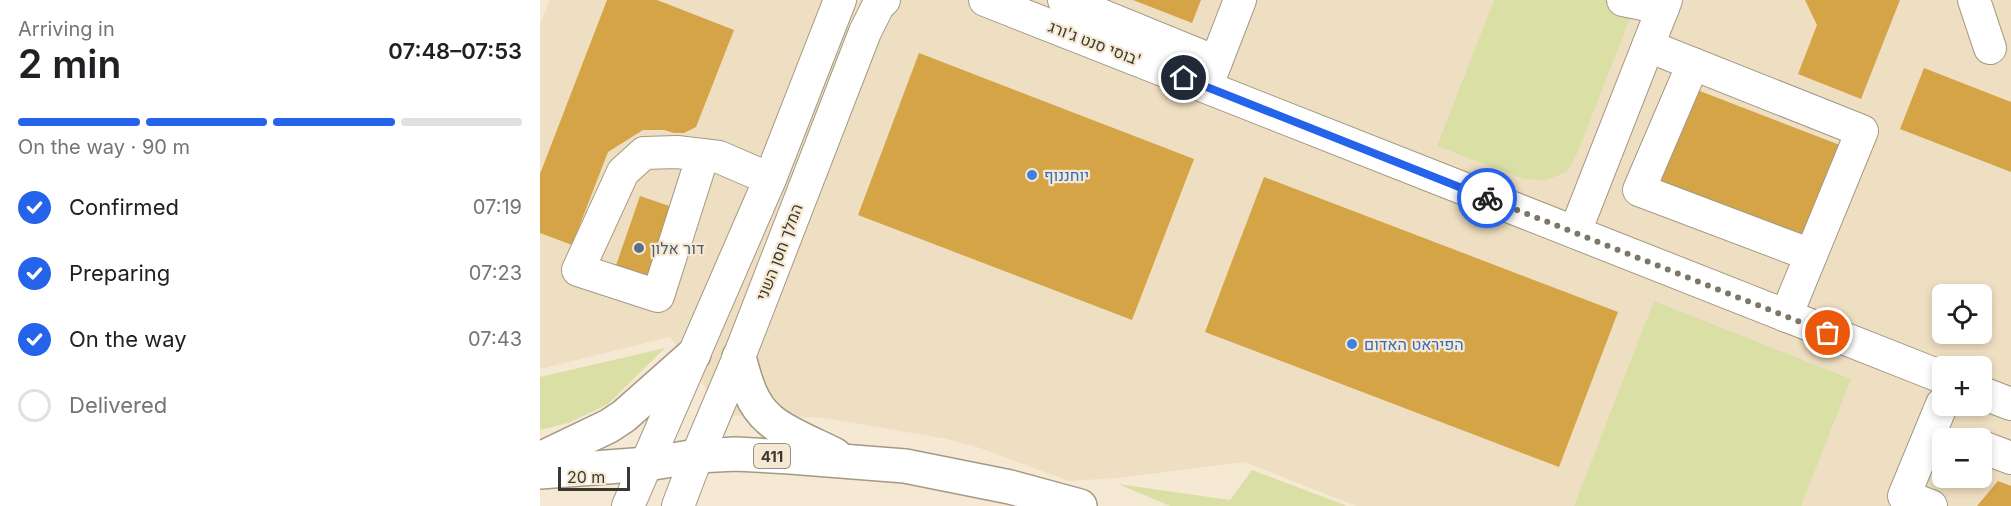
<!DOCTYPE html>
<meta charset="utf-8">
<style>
:root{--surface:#fff;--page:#f6f6f6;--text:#202124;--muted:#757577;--line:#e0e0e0;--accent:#2563eb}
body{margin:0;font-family:Inter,Heebo,sans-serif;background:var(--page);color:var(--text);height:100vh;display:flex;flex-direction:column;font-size:22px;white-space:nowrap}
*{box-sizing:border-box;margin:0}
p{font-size:20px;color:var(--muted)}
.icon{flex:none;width:33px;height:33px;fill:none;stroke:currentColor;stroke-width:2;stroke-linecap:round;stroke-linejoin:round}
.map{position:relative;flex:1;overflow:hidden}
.sheet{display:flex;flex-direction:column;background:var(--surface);width:540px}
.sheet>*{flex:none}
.tools{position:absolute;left:1392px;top:284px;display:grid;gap:12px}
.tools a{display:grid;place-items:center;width:60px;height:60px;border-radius:9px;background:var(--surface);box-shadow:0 3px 9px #0003;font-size:30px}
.scale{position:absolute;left:18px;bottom:15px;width:72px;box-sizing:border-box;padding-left:6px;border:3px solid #3d382f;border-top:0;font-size:16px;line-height:21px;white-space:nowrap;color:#3d382f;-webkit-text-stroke:4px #f6e9d3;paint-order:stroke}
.pin{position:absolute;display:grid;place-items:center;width:51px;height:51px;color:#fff;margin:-26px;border:3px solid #fff;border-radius:50%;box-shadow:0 2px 6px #0007}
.courier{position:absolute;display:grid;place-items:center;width:60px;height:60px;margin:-30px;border:4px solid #2563eb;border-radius:50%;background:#fff;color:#222;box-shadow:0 2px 8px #0007}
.summary em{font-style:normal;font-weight:600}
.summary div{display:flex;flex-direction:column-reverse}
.summary{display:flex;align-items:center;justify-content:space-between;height:102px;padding:0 18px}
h1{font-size:39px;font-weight:600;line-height:45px}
.bar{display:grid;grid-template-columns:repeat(4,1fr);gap:9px 6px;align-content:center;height:72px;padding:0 18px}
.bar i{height:8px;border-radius:4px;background:var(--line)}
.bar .active{background:var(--accent)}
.bar p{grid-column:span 4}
ol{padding:0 18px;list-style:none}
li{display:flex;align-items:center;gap:18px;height:66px}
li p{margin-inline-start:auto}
li .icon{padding:6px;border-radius:50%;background:var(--accent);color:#fff;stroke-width:4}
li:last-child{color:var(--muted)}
li i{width:33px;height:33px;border:3px solid var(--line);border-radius:50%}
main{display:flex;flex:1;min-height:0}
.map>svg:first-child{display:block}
.built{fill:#efdfc2;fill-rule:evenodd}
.green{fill:#d9dfa5}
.building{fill:#d4a446}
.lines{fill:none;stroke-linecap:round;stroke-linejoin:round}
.minor-casing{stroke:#a59984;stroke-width:34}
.major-casing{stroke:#a59984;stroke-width:36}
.minor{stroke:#fff;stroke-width:32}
.major{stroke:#fff;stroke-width:33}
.done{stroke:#7e7668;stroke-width:6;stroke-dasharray:0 10.8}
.route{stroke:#2563eb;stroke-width:8}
.shop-dot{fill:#3f7fe0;stroke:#f6e9d3;stroke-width:2}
.service-dot{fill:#5c6f8a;stroke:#f6e9d3;stroke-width:2}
.labels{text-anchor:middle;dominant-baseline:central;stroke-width:4.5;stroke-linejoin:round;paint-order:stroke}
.shield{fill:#f6e9d3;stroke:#746d60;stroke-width:1.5}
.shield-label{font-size:15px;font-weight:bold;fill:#3d382f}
.street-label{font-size:16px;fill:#3d382f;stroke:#f6e9d3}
.shop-label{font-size:16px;fill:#366cbe;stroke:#f6e9d3;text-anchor:start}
.service-label{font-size:16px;fill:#4e5e75;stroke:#f6e9d3;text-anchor:start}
</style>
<main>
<section class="sheet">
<div class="summary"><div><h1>2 min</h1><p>Arriving in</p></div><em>07:48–07:53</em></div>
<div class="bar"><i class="active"></i><i class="active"></i><i class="active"></i><i></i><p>On the way · 90 m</p></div>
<ol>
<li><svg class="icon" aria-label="check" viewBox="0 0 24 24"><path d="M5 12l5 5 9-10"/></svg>Confirmed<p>07:19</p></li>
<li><svg class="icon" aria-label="check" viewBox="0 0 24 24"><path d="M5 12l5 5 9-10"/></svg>Preparing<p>07:23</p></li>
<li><svg class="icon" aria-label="check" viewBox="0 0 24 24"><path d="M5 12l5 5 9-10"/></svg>On the way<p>07:43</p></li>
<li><i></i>Delivered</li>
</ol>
</section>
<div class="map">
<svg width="1471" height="506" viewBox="0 0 1471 506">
<rect width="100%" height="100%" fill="#f6e9d3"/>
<path class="built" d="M10 0H1471V506H816L704 462 578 478 529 481 437 447 406 439 286 418 185 415 130 337 0 369V24ZM1402 294H1442V333H1402ZM1402 366H1442V405H1402ZM1402 438H1442V477H1402Z"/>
<g class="green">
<polygon points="954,0 1097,0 1037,154 1027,172 1006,180 984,179 897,146"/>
<polygon points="1114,301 1311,379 1261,506 1034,506"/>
<polygon points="125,348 68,404 28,423 0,430 0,377"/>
<polygon points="712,470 807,506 630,506 578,484 690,500"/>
</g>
<g class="building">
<polygon points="67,0 117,0 194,30 156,127 144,133 134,133 124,130 103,130 68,152 32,245 0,233 0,174"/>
<polygon points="593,0 661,0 652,23"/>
<polygon points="1265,0 1360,0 1321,99 1258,74 1277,25"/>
<polygon points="379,53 654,159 592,320 318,215"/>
<polygon points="1384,68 1471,102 1471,172 1360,129"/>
<polygon points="1152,88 1305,147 1270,239 1116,180"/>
<polygon points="724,177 1078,312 1019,467 665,332"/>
<polygon points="100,196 138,209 111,287 73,274"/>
<polygon points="1458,481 1471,486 1471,506 1437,506"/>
</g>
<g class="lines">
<defs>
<g id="minor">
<polyline points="445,0 1402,377"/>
<polyline points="524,0 676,62"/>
<polyline points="1083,0 1123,8"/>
<polyline points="1434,0 1450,48"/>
<polyline points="1108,46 1322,131 1246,316"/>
<polyline points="1153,64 1099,190 1271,255"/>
<polyline points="669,80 700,0"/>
<polyline points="163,155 118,296 38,270 83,172 104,153 137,152 179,157 230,179"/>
<polyline points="1035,232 1126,0"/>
<polyline points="1442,393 1471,404"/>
<polyline points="1442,447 1471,458"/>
<polyline points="88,506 230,179 300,0"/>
<polyline points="138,506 157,456 199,357 325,32 338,6 344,0"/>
<polyline points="1391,506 1364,496 1402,404"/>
</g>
<g id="major">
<path d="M199 357C205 379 211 404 229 419 244 433 276 445 295 455"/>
<polyline points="0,459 69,426 84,416 154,354"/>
<polyline points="0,472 107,464 157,456 196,454 250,457 365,466 470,487 540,506"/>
</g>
</defs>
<use href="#minor" class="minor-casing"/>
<use href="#major" class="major-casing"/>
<use href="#minor" class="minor"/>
<use href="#major" class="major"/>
</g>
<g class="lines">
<polyline class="done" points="947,198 1288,333"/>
<polyline class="route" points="644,78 947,198"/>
</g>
<g class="shop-dot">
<circle cx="492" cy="175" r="6"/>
<circle cx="812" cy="344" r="6"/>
</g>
<circle class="service-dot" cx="99" cy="248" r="6"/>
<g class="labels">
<rect class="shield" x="214" y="444" width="36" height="24" rx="4.5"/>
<g class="shield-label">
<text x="232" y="456">411</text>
</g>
<g class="street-label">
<text transform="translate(555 43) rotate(21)">בוסי סנט ג'ורג'</text>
<text transform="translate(239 252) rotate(-69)">המלך חסן השני</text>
</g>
<g class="shop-label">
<text x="504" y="175">יוחננוף</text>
<text x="824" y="344">הפיראט האדום</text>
</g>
<g class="service-label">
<text x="111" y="248">דור אלון</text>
</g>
</g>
</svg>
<div class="tools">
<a><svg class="icon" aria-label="locate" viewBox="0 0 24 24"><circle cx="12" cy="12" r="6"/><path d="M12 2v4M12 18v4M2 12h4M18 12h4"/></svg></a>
<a>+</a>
<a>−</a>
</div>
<div class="scale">20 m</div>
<div class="pin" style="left:1288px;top:333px;background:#ea580c"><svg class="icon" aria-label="bag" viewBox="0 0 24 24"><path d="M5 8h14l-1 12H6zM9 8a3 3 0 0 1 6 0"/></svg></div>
<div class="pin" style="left:644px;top:78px;background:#1f2937"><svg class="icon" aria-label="home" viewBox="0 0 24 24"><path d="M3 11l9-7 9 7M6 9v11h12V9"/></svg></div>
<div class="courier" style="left:947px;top:198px"><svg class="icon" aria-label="bike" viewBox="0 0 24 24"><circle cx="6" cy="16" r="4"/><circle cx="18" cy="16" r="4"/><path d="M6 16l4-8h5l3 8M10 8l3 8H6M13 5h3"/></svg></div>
</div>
</main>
